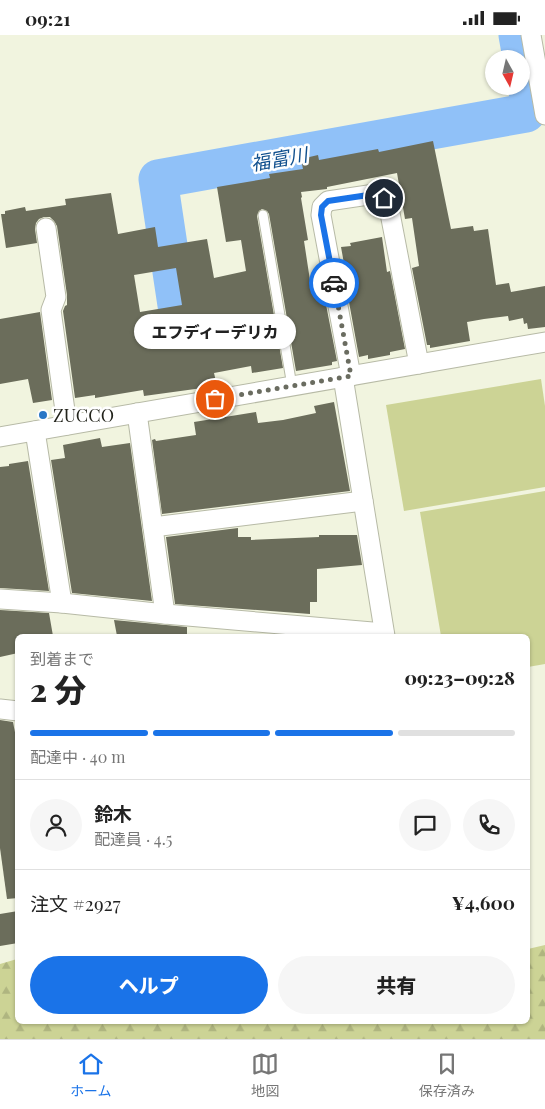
<!DOCTYPE html>
<html lang="ja">
<meta charset="utf-8">
<style>
:root{--surface:#fff;--page:#f6f6f6;--text:#222;--muted:#767676;--line:#e0e0e0;--accent:#1a73e8}
body{margin:0;font-family:"Playfair Display","Noto Sans JP",serif;background:var(--page);color:var(--text);height:100vh;display:flex;flex-direction:column;font-size:19px;white-space:nowrap}
*{box-sizing:border-box;margin:0}
p{font-size:16px;color:var(--muted)}
.icon{flex:none;width:28px;height:28px;fill:none;stroke:currentColor;stroke-width:2;stroke-linecap:round;stroke-linejoin:round}
.map{position:relative;flex:1;overflow:hidden}
.panel{position:absolute;left:15px;top:599px;width:515px;height:390px;display:flex;flex-direction:column;background:var(--surface);border-radius:8px;box-shadow:0 1px 4px #0004}
.panel>*{flex:none}
.needle{width:32px;rotate:172deg}
.controls{position:absolute;left:485px;top:15px;display:grid;gap:10px}
.controls a{display:grid;place-items:center;width:45px;height:45px;border-radius:50%;background:var(--surface);box-shadow:0 1px 4px #0004;font-size:25px}
.pin{position:absolute;display:grid;place-items:center;width:42px;height:42px;color:#fff;margin:-21px;border:2px solid #fff;border-radius:50%;box-shadow:0 1px 5px #0007}
.courier{position:absolute;display:grid;place-items:center;width:50px;height:50px;margin:-25px;border:4px solid #1a73e8;border-radius:50%;background:#fff;color:#222;box-shadow:0 1px 6px #0007}
.bubble{position:absolute;height:35px;border-radius:18px;background:var(--surface);box-shadow:0 1px 4px #0004;font-size:16px;font-weight:800;line-height:35px;text-align:center}
.overview em{font-style:normal;font-weight:800}
.overview div{display:flex;flex-direction:column-reverse}
.overview{display:flex;align-items:center;justify-content:space-between;height:85px;padding:0 15px}
h1{font-size:32px;font-weight:800;line-height:38px}
.bar{display:grid;grid-template-columns:repeat(4,1fr);gap:8px 5px;align-content:center;height:60px;padding:0 15px}
.bar i{height:6px;border-radius:4px;background:var(--line)}
.bar .active{background:var(--accent)}
.bar p{grid-column:span 4}
.line{display:flex;align-items:center;gap:12px;padding:0 15px;border-top:1px solid var(--line)}
.line div{flex:1}
.round{display:grid;place-items:center;flex:none;width:52px;height:52px;border-radius:26px;background:var(--page)}
.cta{display:flex;gap:10px;margin-top:auto;padding:10px 15px}
.cta a{flex:1;height:58px;border-radius:30px;background:var(--accent);color:#fff;font-size:20px;font-weight:800;line-height:58px;text-align:center}
.cta a+a{background:var(--page);color:var(--text)}
.status{display:flex;justify-content:space-between;align-items:center;height:35px;padding:0 25px;background:var(--surface);direction:ltr}
.status svg{height:14px;fill:currentColor}
.dock{display:flex;justify-content:space-around;align-items:center;height:70px;border-top:1px solid var(--line);background:var(--surface);font-size:14px;color:var(--muted)}
.dock a{display:grid;justify-items:center;gap:2px}
.dock .active{color:var(--accent)}
.map>svg:first-child{display:block}
.grass{fill:#ccd395}
.forest{fill:url(#forest-firs)}
.lines{fill:none;stroke-linecap:round;stroke-linejoin:round}
.river{stroke:#90c1f8;stroke-width:39}
.building{fill:#6b6d5b;fill-rule:evenodd}
.service-casing{stroke:#b7baa6;stroke-width:11}
.minor-casing{stroke:#b7baa6;stroke-width:21}
.service{stroke:#fff;stroke-width:9}
.minor{stroke:#fff;stroke-width:19}
.done{stroke:#6a6c60;stroke-width:5;stroke-dasharray:0 9}
.route{stroke:#1a73e8;stroke-width:6}
.poi-dot{fill:#2977c6;stroke:#fff;stroke-width:2}
.labels{text-anchor:middle;dominant-baseline:central;stroke-width:5;stroke-linejoin:round;paint-order:stroke}
.poi-label{font-size:18px;fill:#22231b;stroke:#fff;text-anchor:start}
.water-label{font-size:19px;font-style:italic;fill:#11508e;stroke:#fff}
</style>
<div class="status"><b>09:21</b><svg viewBox="0 0 49 12"><path d="M0 12V9h3v3zM5 12V6h3v6zM10 12V3h3v9zM15 12V0h3v12zM26 1h20v11H26zM47 4h2v5h-2z"/></svg></div>
<div class="map">
<svg width="545" height="1004" viewBox="0 0 545 1004">
<defs>
<pattern id="forest-firs" width="22" height="20" patternUnits="userSpaceOnUse" patternTransform="scale(1.25)"><rect width="22" height="20" fill="#ccd395"/><path d="M5 1l3.5 6h-7zM16 11l3.5 6h-7z" fill="#afb580"/></pattern>
</defs>
<rect width="100%" height="100%" fill="#f1f4df"/>
<g class="grass">
<polygon points="541,344 545,371 545,452 404,476 386,370"/>
<polygon points="545,456 545,629 528,632 528,601 441,601 420,477"/>
</g>
<polygon class="forest" points="545,910 545,1004 0,1004 0,929 17,924 18,986 528,986 528,914"/>
<g class="lines">
<polyline class="river" points="185,323 158,144 526,78 531,73 518,0"/>
</g>
<g class="building">
<path d="M433 106 451 194 473 191 474 196 488 194 496 250 509 248 511 257 545 251V292L528 294 527 288 524 289 523 283 509 286 508 281 484 284 467 287 470 306 430 313V310H427L412 233 419 231 412 183 405 184 397 138 327 152V154L301 157 302 162 301 163 308 205 304 206 311 252 322 249 337 326 332 327V330L296 336 269 179 267 176 262 174 259 176 257 181 283 333 252 338 251 331 214 338 217 351 144 361 143 355 95 363V360L75 363 63 276 65 271 67 270V260L57 191 54 186 50 182H44L39 184 36 188 35 194 37 208 6 213 1 179H5V176L25 172 26 176 66 170 65 164 111 158 118 199 155 192 158 212 207 204 214 243 246 236 241 205 226 207 217 152 270 143 269 139 303 134 301 124 318 120 319 125 378 114 379 117ZM176 233 182 270 140 277 134 240Z"/>
<polygon points="382,202 387,237 390,236 405,314 390,317 390,320 368,324 368,320 359,322 345,245 347,245 341,212 351,211 350,208"/>
<polygon points="40,277 52,365 33,368 28,344 0,349 0,284"/>
<polygon points="334,367 350,456 162,479 152,405 155,404 156,406 196,400 194,387 256,377 258,388 283,385 316,378 314,371"/>
<polygon points="100,403 102,412 130,408 152,566 72,558 51,425 65,423 63,410"/>
<polygon points="28,426 49,556 0,553 0,432 9,431 9,429"/>
<polygon points="238,493 238,502 251,502 251,505 319,502 319,500 357,500 362,530 317,534 317,567 310,567 310,579 175,569 166,502"/>
<polygon points="0,575 49,578 53,601 18,601 18,618 0,622"/>
<polygon points="114,585 187,592 187,601 117,601"/>
<polygon points="0,685 13,687 18,713 18,863 7,864 0,813"/>
<polygon points="18,876 18,908 0,911 0,879"/>
</g>
<g class="lines">
<defs>
<polyline id="service" points="263,180 292,351"/>
<g id="minor">
<polyline points="531,0 545,80"/>
<polyline points="46,193 56,262 51,275 67,390"/>
<polyline points="351,341 321,180 322,172 328,166 375,159 384,163 389,173 419,329"/>
<polyline points="343,342 385,601"/>
<polyline points="137,378 165,579"/>
<polyline points="35,396 62,568"/>
<polyline points="0,402 545,307"/>
<polyline points="153,492 363,466"/>
<polyline points="0,564 62,568 165,579 384,598"/>
<polyline points="0,674 18,676"/>
</g>
</defs>
<use href="#service" class="service-casing"/>
<use href="#minor" class="minor-casing"/>
<use href="#service" class="service"/>
<use href="#minor" class="minor"/>
</g>
<g class="lines">
<polyline class="done" points="215,364 351,341 334,248"/>
<polyline class="route" points="334,248 321,180 322,172 328,166 375,159 384,163"/>
</g>
<circle class="poi-dot" cx="43" cy="380" r="5"/>
<g class="labels">
<g class="poi-label">
<text x="53" y="380">ZUCCO</text>
</g>
<g class="water-label">
<text transform="translate(279 123) rotate(-10)">福富川</text>
</g>
</g>
</svg>
<div class="controls">
<a><svg class="needle" viewBox="-14 -14 28 28"><path d="M0-13l5 13h-10z" fill="#e53935"/><path d="M0 13l5-13h-10z" fill="#767676"/></svg></a>
</div>
<div class="pin" style="left:215px;top:364px;background:#ea580c"><svg class="icon" aria-label="bag" viewBox="0 0 24 24"><path d="M5 8h14l-1 12H6zM9 8a3 3 0 0 1 6 0"/></svg></div>
<div class="pin" style="left:384px;top:163px;background:#1f2937"><svg class="icon" aria-label="home" viewBox="0 0 24 24"><path d="M3 11l9-7 9 7M6 9v11h12V9"/></svg></div>
<div class="courier" style="left:334px;top:248px"><svg class="icon" aria-label="car" viewBox="0 0 24 24"><path d="M5 17H2v-5l4-1 3-4h7l3 4 3 1v5h-3M9 17h6M6 11h13"/><circle cx="7" cy="17" r="2"/><circle cx="17" cy="17" r="2"/></svg></div>
<div class="bubble" style="left:134px;top:279px;width:162px">エフディーデリカ</div>
<section class="panel">
<div class="overview"><div><h1>2 分</h1><p>到着まで</p></div><em>09:23–09:28</em></div>
<div class="bar"><i class="active"></i><i class="active"></i><i class="active"></i><i></i><p>配達中 · 40 m</p></div>
<div class="line" style="height:90px"><a class="round"><svg class="icon" aria-label="person" viewBox="0 0 24 24"><circle cx="12" cy="8" r="4"/><path d="M4 21q1-7 8-7t8 7"/></svg></a><div><b>鈴木</b><p>配達員 · 4.5</p></div><a class="round"><svg class="icon" aria-label="chat" viewBox="0 0 24 24"><path d="M4 5h16v11H9l-5 4z"/></svg></a><a class="round"><svg class="icon" aria-label="phone" viewBox="0 0 24 24"><path d="M5 4h4l2 5-3 2q2 4 5 5l2-3 5 2v4C11 20 4 13 5 4z"/></svg></a></div>
<div class="line" style="height:65px"><div>注文 #2927</div><b>¥4,600</b></div>
<div class="cta"><a>ヘルプ</a><a>共有</a></div>
</section>
</div>
<nav class="dock">
<a class="active"><svg class="icon" aria-label="home" viewBox="0 0 24 24"><path d="M3 11l9-7 9 7M6 9v11h12V9"/></svg>ホーム</a>
<a><svg class="icon" aria-label="map" viewBox="0 0 24 24"><path d="M3 6l6-2 6 2 6-2v14l-6 2-6-2-6 2zM9 4v14M15 6v14"/></svg>地図</a>
<a><svg class="icon" aria-label="saved" viewBox="0 0 24 24"><path d="M7 4h10v16l-5-4-5 4z"/></svg>保存済み</a>
</nav>
